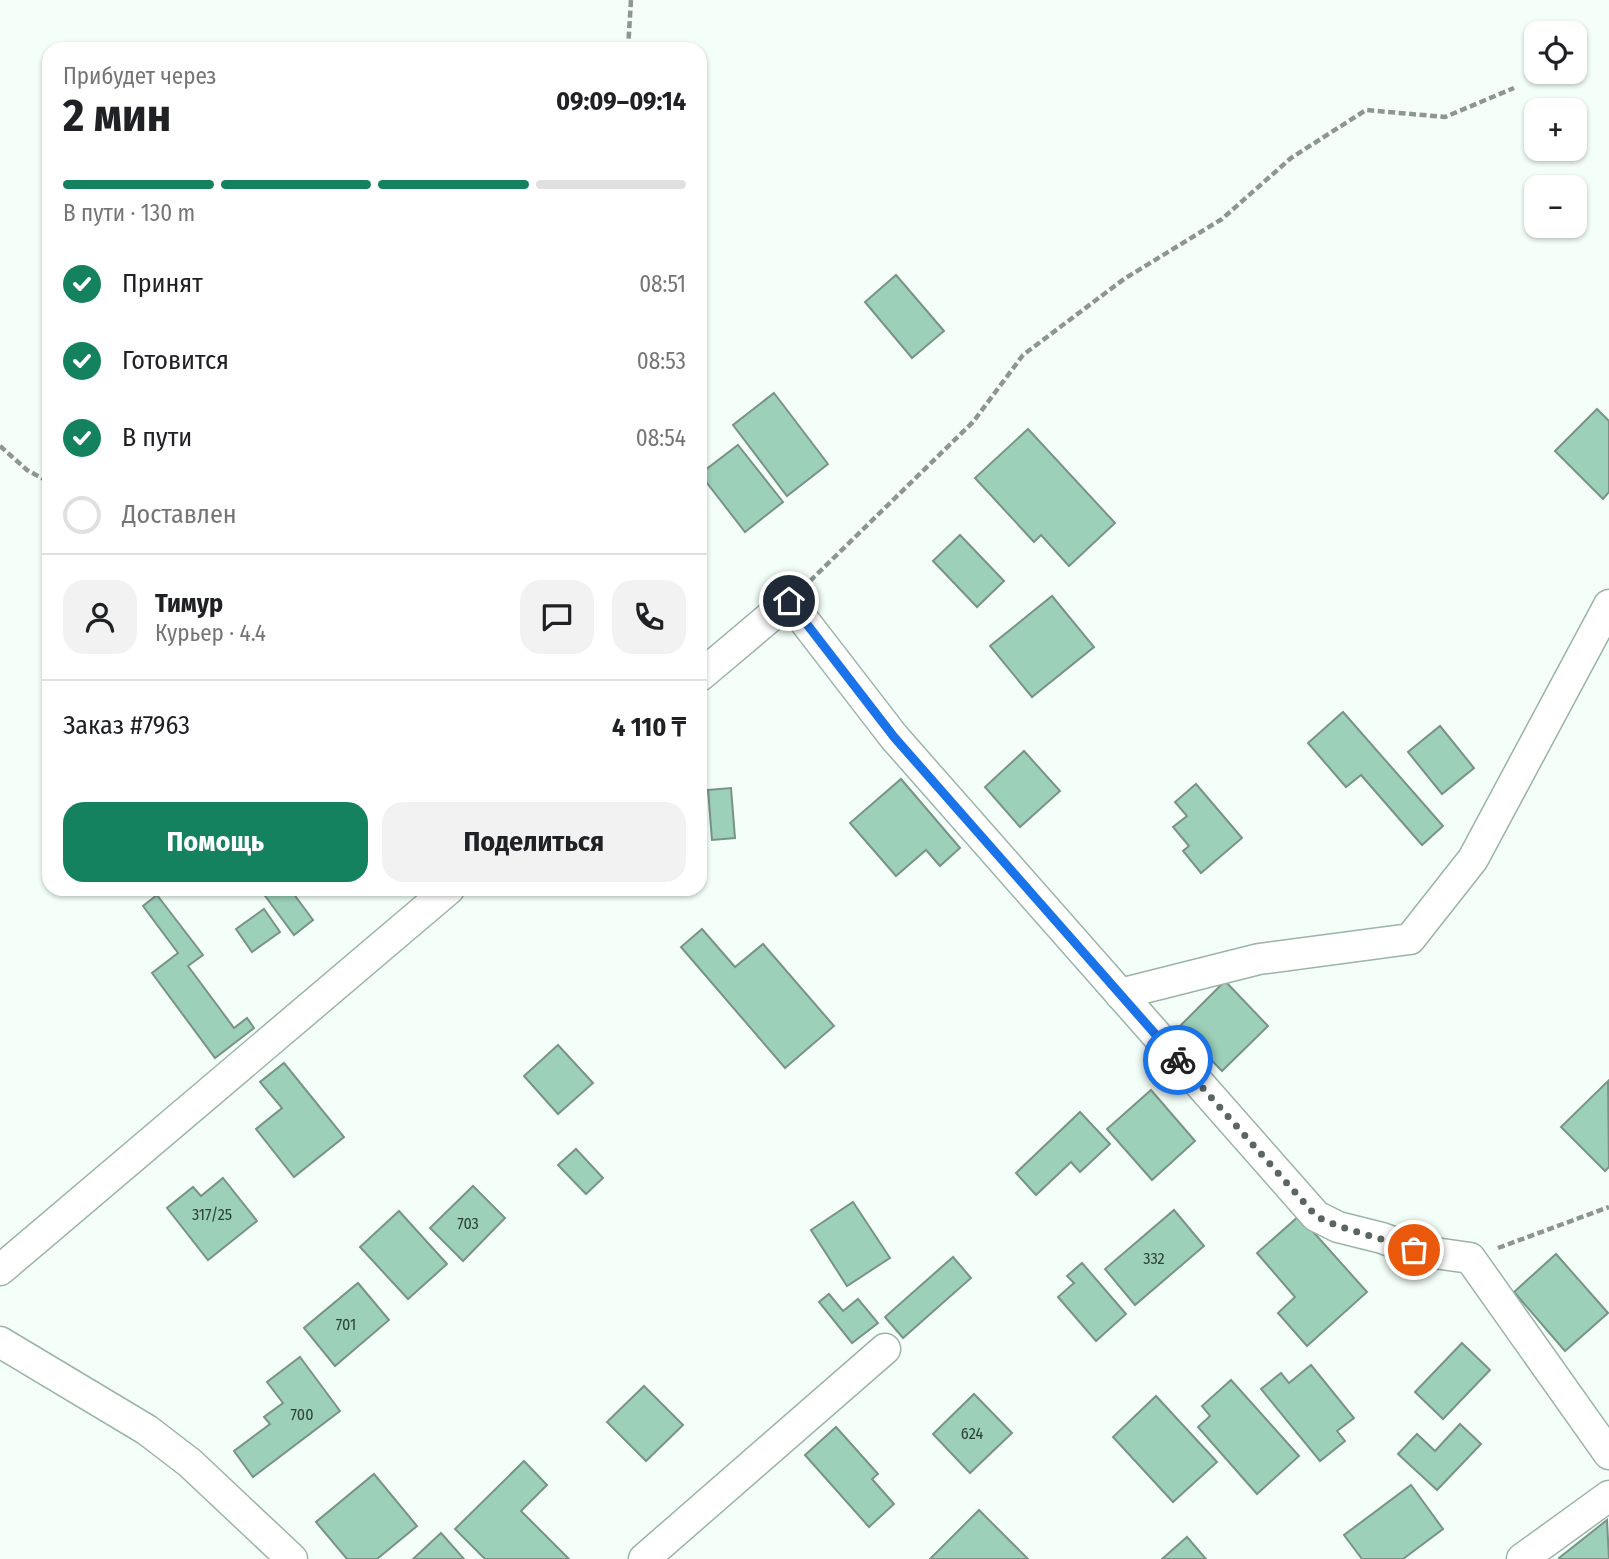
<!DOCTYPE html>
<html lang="ru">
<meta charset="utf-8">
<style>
:root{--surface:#fff;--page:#f2f2f2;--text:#202124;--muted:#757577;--line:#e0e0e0;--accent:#14825f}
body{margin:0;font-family:"Fira Sans Condensed",sans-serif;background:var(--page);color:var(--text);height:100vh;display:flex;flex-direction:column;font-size:26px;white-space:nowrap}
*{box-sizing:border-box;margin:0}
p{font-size:23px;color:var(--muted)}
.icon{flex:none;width:38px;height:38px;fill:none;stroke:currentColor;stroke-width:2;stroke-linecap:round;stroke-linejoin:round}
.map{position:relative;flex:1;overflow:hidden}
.side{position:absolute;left:42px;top:42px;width:665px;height:854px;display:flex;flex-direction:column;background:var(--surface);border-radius:21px;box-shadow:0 2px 5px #0004}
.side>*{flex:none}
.buttons{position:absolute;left:1524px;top:21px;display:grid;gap:14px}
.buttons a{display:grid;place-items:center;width:63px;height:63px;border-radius:14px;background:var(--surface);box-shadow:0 2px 5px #0004;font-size:35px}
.pin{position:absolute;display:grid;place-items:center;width:60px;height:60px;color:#fff;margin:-30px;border:4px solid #fff;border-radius:50%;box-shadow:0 2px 7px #0007}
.courier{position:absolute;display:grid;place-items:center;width:70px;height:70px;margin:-35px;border:5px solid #1a73e8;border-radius:50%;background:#fff;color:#222;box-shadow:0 2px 9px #0007}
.summary em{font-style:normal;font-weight:700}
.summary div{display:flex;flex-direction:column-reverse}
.summary{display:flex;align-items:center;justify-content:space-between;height:119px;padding:0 21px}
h1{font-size:46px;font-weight:700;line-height:52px}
.bar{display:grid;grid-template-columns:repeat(4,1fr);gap:10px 7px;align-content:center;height:84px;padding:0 21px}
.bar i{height:9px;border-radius:5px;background:var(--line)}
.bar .active{background:var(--accent)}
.bar p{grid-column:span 4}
.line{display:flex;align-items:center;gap:18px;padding:0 21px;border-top:2px solid var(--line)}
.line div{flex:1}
.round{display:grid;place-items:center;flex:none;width:74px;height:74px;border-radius:21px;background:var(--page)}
ol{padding:0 21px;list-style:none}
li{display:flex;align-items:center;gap:21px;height:77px}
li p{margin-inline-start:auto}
li .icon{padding:7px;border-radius:50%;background:var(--accent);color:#fff;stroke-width:4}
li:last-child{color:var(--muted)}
li i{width:38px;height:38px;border:4px solid var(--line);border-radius:50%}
.cta{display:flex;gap:14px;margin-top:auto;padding:14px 21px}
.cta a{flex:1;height:80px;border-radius:21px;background:var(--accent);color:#fff;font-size:28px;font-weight:700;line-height:80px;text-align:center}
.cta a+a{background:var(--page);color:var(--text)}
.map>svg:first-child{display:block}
.building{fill:#9cd0b8;stroke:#7a9387;stroke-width:2}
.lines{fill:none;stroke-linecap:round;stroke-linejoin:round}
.minor-casing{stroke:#9ab4a8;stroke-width:33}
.path{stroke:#8d9792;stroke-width:4.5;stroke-dasharray:7 3.5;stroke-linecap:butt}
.minor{stroke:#fff;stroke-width:30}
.done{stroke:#5b6661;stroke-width:7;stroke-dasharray:0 12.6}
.route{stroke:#1a73e8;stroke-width:9}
.labels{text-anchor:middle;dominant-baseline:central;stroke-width:5;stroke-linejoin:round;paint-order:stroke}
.number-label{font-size:16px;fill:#2e4239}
</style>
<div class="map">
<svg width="1609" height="1559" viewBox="0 0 1609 1559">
<rect width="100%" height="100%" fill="#f4fff9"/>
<g class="building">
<polygon points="896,275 944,331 912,358 865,302"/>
<polygon points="774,393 828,464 787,496 733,425"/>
<polygon points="1597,409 1609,421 1609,492 1603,499 1555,451"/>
<polygon points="1028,429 1115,523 1069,566 1041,535 1034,542 975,478"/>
<polygon points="738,445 783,502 745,532 700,474"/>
<polygon points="960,535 1004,581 977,607 933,561"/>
<polygon points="1052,596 1094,647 1032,697 990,646"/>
<polygon points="1343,712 1443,826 1422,845 1361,775 1346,787 1308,743"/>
<polygon points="1440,726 1474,768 1442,794 1408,752"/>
<polygon points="1024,751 1060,791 1020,827 985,787"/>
<polygon points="901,779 960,848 940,866 926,850 896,876 850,823"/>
<polygon points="1196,784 1242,838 1201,873 1183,851 1189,846 1173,827 1187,816 1175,802"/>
<polygon points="731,788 735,838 712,840 708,790"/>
<polygon points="260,889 290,889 313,920 294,935"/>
<polygon points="157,895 203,955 188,966 234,1028 247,1018 254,1028 215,1058 152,973 178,953 143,906"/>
<polygon points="264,909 280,932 252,952 236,929"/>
<polygon points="702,929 735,967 763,944 834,1026 785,1068 681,947"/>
<polygon points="1225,981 1268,1026 1222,1071 1179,1027"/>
<polygon points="558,1045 593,1083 558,1114 524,1076"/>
<polygon points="284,1063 344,1137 294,1177 256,1129 282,1108 260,1082"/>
<polygon points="1608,1081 1609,1167 1605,1171 1561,1127"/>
<polygon points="1151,1090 1195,1141 1152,1180 1107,1129"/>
<polygon points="1080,1112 1110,1144 1080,1172 1071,1162 1036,1195 1016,1173"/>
<polygon points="576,1149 603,1178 586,1194 558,1165"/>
<polygon points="223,1178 257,1221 208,1260 167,1208 193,1187 201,1196"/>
<polygon points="473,1186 505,1218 463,1261 430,1228"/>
<polygon points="853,1202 890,1258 847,1286 811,1230"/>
<polygon points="1174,1210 1204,1246 1135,1305 1105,1269"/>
<polygon points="399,1211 447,1264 408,1299 360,1247"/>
<polygon points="1299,1216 1367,1292 1307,1346 1278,1313 1295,1297 1257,1253"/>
<polygon points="1556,1254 1608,1313 1565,1351 1514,1292"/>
<polygon points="953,1257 971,1278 903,1338 885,1317"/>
<polygon points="1082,1263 1126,1314 1096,1341 1058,1297 1074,1283 1067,1276"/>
<polygon points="358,1283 389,1320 335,1366 304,1328"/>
<polygon points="829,1294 843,1311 858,1299 878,1323 852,1343 819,1302"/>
<polygon points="1462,1343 1490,1370 1443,1419 1415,1392"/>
<polygon points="300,1357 340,1411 253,1477 234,1451 270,1424 264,1417 283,1403 267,1382"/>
<polygon points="1311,1365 1354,1418 1337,1431 1345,1441 1320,1461 1261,1389 1281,1373 1289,1383"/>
<polygon points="1231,1380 1299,1456 1257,1494 1198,1427 1210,1416 1202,1406"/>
<polygon points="644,1386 683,1425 646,1461 607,1422"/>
<polygon points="974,1394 1012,1433 970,1473 933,1434"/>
<polygon points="1156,1396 1217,1462 1173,1502 1113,1437"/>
<polygon points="1460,1424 1481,1444 1437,1490 1398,1454 1417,1434 1435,1451"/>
<polygon points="836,1427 878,1474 872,1479 894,1504 869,1527 805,1455"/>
<polygon points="524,1461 547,1485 521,1511 569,1559 485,1559 455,1529"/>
<polygon points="374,1474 417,1526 377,1559 347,1559 316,1522"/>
<polygon points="1411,1485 1443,1529 1403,1559 1362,1559 1344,1535"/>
<polygon points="979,1510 1028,1559 930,1559"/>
<polygon points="1607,1520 1609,1559 1559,1559 1559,1558"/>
<polygon points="441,1533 464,1559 413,1559"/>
<polygon points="1187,1537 1206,1559 1162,1559"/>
</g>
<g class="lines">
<defs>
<g id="minor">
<polyline points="700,676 789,601 894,737 1316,1216 1338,1227 1382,1238 1414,1250 1470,1258 1609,1454"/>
<polyline points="1120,994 1259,959 1410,939 1473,859 1609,605"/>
<polyline points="0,1270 449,889"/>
<polyline points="0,1342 147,1430 190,1463 292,1559"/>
<polyline points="644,1559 885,1349"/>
<polyline points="1522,1559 1609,1496"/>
</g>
</defs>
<use href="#minor" class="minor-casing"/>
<g class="path">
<polyline points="628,49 631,0"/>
<polyline points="0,446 27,470 49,482"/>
<polyline points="810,581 973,422 1023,355 1124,279 1222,219 1291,158 1366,110 1445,117 1514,88"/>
<polyline points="1498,1248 1609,1207"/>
</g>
<use href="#minor" class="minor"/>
</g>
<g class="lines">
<path class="done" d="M1178 1060 1316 1216C1347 1232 1381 1237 1414 1250"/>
<polyline class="route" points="789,601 894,737 1178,1060"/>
</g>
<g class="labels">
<g class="number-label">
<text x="212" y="1214">317/25</text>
<text x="468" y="1223">703</text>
<text x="1154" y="1258">332</text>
<text x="346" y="1324">701</text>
<text x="302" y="1414">700</text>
<text x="972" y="1433">624</text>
</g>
</g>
</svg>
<div class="buttons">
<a><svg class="icon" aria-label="locate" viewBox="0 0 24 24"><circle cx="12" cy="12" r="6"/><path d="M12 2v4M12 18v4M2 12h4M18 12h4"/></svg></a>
<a>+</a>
<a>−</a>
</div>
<div class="pin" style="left:1414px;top:1250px;background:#ea580c"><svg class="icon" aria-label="bag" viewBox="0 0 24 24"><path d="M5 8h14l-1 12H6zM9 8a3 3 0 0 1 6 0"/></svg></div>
<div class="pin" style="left:789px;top:601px;background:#1f2937"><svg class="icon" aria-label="home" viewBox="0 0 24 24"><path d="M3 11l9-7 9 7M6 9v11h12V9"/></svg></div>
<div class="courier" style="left:1178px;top:1060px"><svg class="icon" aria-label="bike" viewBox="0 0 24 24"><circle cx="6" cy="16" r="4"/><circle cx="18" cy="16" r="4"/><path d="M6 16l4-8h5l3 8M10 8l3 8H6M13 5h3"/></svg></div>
<section class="side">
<div class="summary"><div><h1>2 мин</h1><p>Прибудет через</p></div><em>09:09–09:14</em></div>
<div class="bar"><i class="active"></i><i class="active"></i><i class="active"></i><i></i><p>В пути · 130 m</p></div>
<ol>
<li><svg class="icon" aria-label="check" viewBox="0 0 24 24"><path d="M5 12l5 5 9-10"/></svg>Принят<p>08:51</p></li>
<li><svg class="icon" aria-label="check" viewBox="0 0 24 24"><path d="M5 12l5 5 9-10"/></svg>Готовится<p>08:53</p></li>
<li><svg class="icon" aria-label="check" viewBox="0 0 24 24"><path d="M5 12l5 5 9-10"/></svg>В пути<p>08:54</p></li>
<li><i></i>Доставлен</li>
</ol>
<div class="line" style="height:126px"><a class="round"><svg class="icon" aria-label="person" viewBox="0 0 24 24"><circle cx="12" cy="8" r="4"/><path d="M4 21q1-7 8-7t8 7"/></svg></a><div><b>Тимур</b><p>Курьер · 4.4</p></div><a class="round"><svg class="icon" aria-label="chat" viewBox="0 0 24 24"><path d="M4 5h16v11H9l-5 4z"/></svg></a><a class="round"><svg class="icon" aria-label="phone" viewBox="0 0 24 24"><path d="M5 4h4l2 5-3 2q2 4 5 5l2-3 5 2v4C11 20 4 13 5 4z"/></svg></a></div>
<div class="line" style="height:91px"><div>Заказ #7963</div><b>4 110 ₸</b></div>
<div class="cta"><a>Помощь</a><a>Поделиться</a></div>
</section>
</div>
